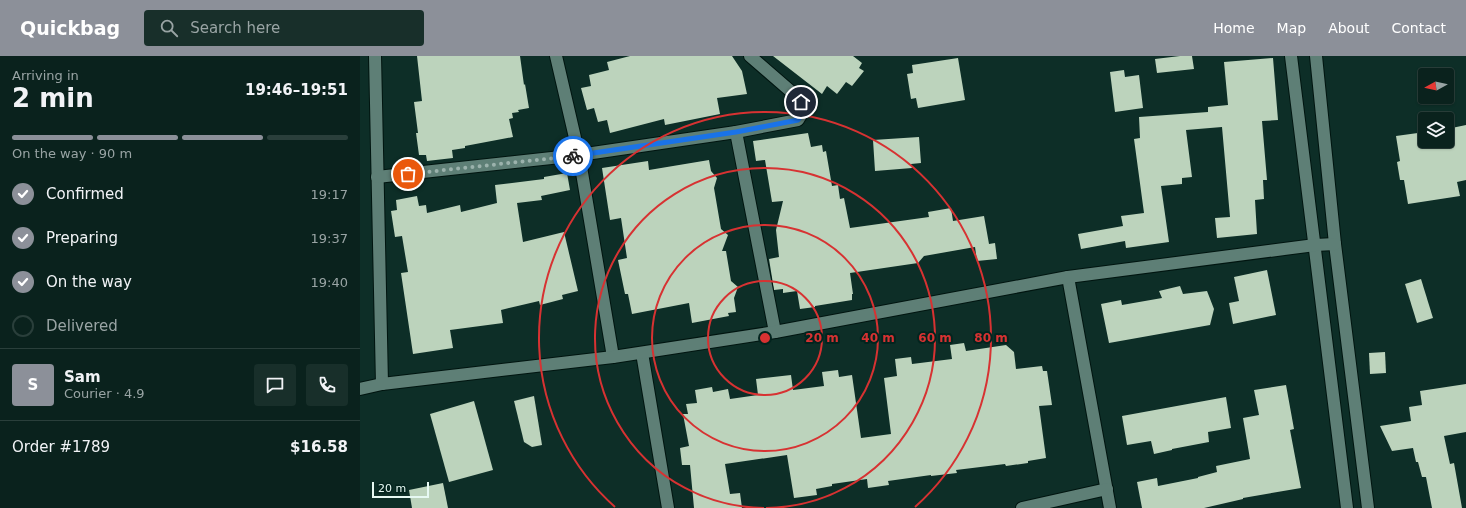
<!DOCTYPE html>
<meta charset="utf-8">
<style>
:root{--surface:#0a221d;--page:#182f2a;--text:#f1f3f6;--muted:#99a4a4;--line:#2a3f3b;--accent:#8c9099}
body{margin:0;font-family:"DejaVu Sans",sans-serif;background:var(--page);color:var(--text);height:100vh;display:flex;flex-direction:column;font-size:15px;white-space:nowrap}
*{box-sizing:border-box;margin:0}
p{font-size:13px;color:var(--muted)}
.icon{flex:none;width:22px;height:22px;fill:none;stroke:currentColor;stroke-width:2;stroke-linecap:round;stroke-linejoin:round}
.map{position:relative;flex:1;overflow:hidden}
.panel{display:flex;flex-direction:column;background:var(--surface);width:360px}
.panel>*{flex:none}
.needle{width:26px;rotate:262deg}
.controls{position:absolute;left:1058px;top:12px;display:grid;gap:8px}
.controls a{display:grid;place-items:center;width:36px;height:36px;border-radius:4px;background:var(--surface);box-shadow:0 1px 3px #0004,0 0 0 1px var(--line);font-size:20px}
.scale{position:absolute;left:12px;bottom:10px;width:57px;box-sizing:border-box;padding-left:4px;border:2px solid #e7f9f3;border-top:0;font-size:11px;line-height:14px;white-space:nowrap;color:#e7f9f3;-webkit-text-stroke:3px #03241e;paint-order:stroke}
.pin{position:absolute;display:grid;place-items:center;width:34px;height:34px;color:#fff;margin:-17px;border:2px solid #fff;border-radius:50%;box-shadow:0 1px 4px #0007}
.courier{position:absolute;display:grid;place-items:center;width:40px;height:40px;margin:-20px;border:3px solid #1a73e8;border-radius:50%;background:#fff;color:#222;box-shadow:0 1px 5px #0007}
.headline em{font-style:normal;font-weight:800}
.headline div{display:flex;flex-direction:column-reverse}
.headline{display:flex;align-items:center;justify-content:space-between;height:68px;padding:0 12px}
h1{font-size:26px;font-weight:800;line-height:30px}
.bar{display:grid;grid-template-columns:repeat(4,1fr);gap:6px 4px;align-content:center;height:48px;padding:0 12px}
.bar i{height:5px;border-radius:3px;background:var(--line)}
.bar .selected{background:var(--accent)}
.bar p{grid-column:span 4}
.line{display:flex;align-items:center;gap:10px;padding:0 12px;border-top:1px solid var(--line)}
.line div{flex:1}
.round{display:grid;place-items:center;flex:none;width:42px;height:42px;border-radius:4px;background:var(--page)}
ol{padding:0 12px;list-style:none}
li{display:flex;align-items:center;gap:12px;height:44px}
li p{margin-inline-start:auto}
li .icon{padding:4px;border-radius:50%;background:var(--accent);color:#fff;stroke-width:4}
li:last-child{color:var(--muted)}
li i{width:22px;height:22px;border:2px solid var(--line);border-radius:50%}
header{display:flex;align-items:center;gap:24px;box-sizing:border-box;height:56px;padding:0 20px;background:var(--accent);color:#fff}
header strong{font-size:19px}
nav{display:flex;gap:22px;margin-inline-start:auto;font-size:14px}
.search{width:280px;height:36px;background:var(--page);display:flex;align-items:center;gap:10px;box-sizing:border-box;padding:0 14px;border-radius:4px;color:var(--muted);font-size:15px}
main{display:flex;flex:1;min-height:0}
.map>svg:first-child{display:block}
.building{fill:#bcd3bc}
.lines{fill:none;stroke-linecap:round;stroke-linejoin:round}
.minor-casing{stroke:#001510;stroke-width:14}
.minor{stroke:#5e7f76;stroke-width:12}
.done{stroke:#9bb2ac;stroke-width:4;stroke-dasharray:0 7.2}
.route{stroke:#1a73e8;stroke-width:5}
.ring{fill:none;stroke:#d73232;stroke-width:2}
.centre{fill:#d73232;stroke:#03241e;stroke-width:2}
.ring-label{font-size:12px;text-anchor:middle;font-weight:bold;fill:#d73232;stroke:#03241e;stroke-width:4;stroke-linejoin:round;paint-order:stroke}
</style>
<header>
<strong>Quickbag</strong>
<div class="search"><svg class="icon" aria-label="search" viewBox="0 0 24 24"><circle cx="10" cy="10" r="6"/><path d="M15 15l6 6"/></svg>Search here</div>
<nav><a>Home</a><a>Map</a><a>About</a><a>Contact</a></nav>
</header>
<main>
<section class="panel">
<div class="headline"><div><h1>2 min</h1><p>Arriving in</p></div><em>19:46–19:51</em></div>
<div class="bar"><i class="selected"></i><i class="selected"></i><i class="selected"></i><i></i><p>On the way · 90 m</p></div>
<ol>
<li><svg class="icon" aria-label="check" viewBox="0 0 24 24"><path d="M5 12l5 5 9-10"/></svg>Confirmed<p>19:17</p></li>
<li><svg class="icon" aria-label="check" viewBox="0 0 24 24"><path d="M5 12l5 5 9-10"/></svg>Preparing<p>19:37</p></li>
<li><svg class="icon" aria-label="check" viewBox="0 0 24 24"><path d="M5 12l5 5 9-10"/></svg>On the way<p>19:40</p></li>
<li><i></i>Delivered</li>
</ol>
<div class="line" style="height:72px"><b class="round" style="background:var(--accent);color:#fff">S</b><div><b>Sam</b><p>Courier · 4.9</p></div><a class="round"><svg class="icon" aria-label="chat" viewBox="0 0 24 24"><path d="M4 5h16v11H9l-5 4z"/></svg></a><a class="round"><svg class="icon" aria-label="phone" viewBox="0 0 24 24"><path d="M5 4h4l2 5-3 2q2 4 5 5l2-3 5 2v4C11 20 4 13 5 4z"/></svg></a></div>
<div class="line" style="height:52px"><div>Order #1789</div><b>$16.58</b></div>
</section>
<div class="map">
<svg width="1106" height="452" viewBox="0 0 1106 452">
<rect width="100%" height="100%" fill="#0d2e27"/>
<g class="building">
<polygon points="57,0 160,0 164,29 165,28 169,52 158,54 159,56 152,57 153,62 149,63 153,81 105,90 105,92 92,94 93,102 67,105 66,99 59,99 56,77 58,77 54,46 62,45"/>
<polygon points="270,0 372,0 382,15 387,38 357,42 360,58 305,69 304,63 250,77 247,64 238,66 234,52 227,54 221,32 231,30 229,19 249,14 247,6"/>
<polygon points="413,0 493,0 502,7 499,12 504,15 492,30 486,26 477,38 467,30 462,38"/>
<polygon points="820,0 832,0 834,13 797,17 795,3"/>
<polygon points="598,2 605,44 558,52 556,42 551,43 547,18 553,17 552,9"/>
<polygon points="913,2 918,64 902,65 907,124 903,124 904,143 895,144 897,178 857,182 855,162 870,161 862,71 826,74 832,121 822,122 822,128 801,130 809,186 766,192 765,185 721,193 718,178 763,170 761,160 784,157 774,83 780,82 779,61 848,56 848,51 868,49 864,6"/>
<polygon points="764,14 765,21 779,19 783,52 755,56 750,16"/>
<polygon points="1106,69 1106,124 1097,126 1100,140 1048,148 1044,124 1040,124 1037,106 1040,105 1036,80 1065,76 1065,85 1087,85 1087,73"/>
<polygon points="448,77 451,91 462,89 463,96 466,95 472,130 478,129 480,143 484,142 490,172 569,161 568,156 591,152 593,165 624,160 629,188 635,187 637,203 617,205 615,191 564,200 558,207 490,217 493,238 492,238 492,244 455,250 455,251 440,253 437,235 423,237 423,233 414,234 409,203 419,201 416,174 423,145 412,146 405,104 396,105 393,85"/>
<polygon points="559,81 561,107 551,108 552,112 515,115 513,84"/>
<polygon points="349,104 351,115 357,122 354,132 361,173 368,179 362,195 366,195 371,225 378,231 374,242 376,256 368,257 369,260 332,267 329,247 272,258 268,238 265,238 258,204 267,202 261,162 250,164 242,112 288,105 289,114"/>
<polygon points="207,117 210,134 181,140 182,144 157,147 163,186 204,176 218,235 202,239 203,243 180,249 179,245 141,254 143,267 90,274 93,292 53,298 41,217 48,216 42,180 35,181 31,155 37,154 36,144 57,140 59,150 66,149 67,157 100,149 101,156 137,147 135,129 184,123 184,121"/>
<polygon points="907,214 916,259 873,268 869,247 879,245 874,221"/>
<polygon points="1061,223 1073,262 1057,267 1045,228"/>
<polygon points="820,230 823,238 847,235 854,253 850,269 749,287 741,248 761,244 762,249 802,242 799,235"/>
<polygon points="604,287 606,295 646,289 654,296 656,313 682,310 683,315 687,315 692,349 679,350 686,402 668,405 668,407 646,410 645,408 596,414 597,417 571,420 571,419 528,425 529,429 508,432 507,423 472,428 472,430 456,433 457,439 434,442 427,399 365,408 370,438 380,437 382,452 334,452 330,409 322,409 320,392 329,390 323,358 328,358 326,348 337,347 335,334 352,331 353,336 368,333 370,343 398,339 396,323 431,319 433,334 464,330 462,316 478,314 479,321 492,319 501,382 531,378 524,322 537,320 535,303 551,301 552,308 592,303 590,289"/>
<polygon points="1025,296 1026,317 1010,318 1009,297"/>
<polygon points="1106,328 1106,376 1084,380 1090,408 1094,407 1102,452 1072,452 1066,421 1062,421 1058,406 1056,406 1053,392 1032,395 1020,370 1051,365 1049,351 1062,349 1060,335"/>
<polygon points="926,329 934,373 930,374 941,432 883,442 883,443 844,452 782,452 777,426 797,422 798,430 838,422 838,421 857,416 856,410 890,403 883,362 899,359 894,334"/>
<polygon points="174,340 182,389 172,391 164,386 154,345"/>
<polygon points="866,341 871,372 848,376 849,386 812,393 812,394 794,398 791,385 767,389 762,360"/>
<polygon points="114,345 133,414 89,426 70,358"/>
<polygon points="83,427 88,452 52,452 49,434"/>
</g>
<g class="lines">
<defs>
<g id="minor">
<polyline points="15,0 22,328"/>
<polyline points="196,0 219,99 253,301"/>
<polyline points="931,0 987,452"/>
<polyline points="956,0 975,188 1008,452"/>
<polyline points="376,76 415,276"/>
<polyline points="17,121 219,99 376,76 438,64 444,54 441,46 435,39 390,0"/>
<polyline points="708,221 750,452"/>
<polyline points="282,297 308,452"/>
<polyline points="0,333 22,328 253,301 415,276 708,221 955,189 975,188"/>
<polyline points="662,452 747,433"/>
</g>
</defs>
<use href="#minor" class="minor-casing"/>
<use href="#minor" class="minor"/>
</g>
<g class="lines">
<polyline class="done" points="48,118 213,100"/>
<polyline class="route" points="213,100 376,76 438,64 444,54 441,46"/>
</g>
<g class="ring">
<circle cx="405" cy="282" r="57"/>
<circle cx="405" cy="282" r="113"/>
<path d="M404 452A170 170 0 1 1 406 452"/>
<path d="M255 451A226 226 0 1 1 555 451"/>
</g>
<circle cx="405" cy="282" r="6" class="centre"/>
<g class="ring-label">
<text x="462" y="286">20 m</text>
<text x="518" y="286">40 m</text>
<text x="575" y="286">60 m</text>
<text x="631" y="286">80 m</text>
</g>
</svg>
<div class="controls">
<a><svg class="needle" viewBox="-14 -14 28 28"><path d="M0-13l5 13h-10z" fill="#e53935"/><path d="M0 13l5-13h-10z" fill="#99a4a4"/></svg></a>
<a><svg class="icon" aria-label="layers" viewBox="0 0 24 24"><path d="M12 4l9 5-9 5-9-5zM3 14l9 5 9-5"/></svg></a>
</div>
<div class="scale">20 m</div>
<div class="pin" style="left:48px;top:118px;background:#ea580c"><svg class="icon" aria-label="bag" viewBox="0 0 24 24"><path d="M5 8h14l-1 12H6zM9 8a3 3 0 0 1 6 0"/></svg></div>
<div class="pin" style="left:441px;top:46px;background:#1f2937"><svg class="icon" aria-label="home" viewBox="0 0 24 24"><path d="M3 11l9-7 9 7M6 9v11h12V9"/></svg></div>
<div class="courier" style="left:213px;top:100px"><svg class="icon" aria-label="bike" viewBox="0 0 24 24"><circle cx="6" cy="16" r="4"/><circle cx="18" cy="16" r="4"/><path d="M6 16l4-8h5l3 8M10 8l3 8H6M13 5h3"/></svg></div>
</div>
</main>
